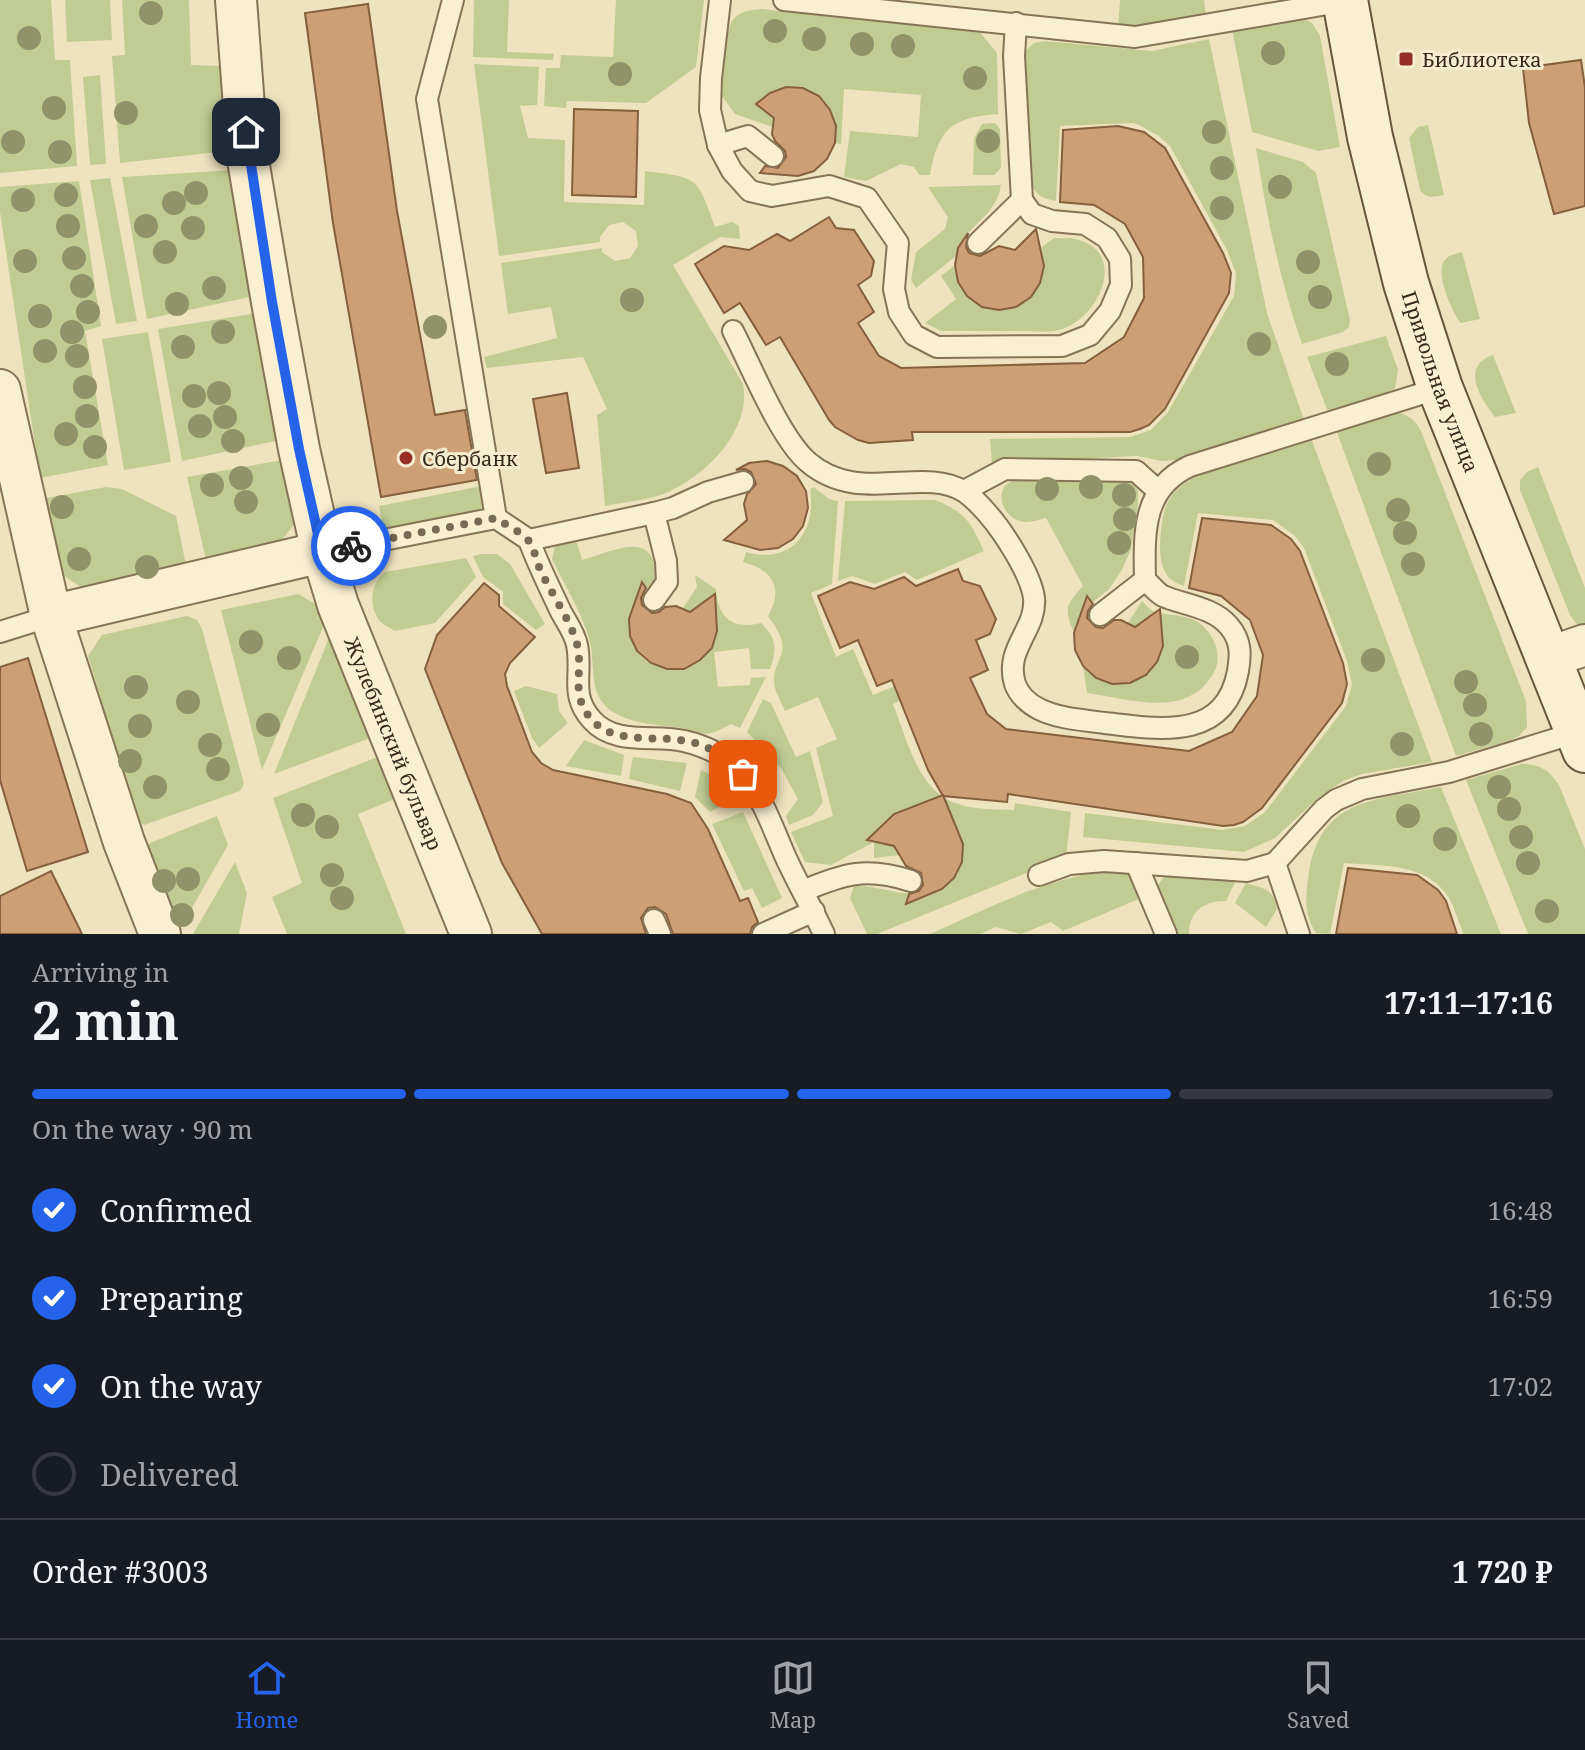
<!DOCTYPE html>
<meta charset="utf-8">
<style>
:root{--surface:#171b24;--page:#242831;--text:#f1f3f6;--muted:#9ea1a6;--line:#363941;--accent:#2563eb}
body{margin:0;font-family:"Noto Serif",serif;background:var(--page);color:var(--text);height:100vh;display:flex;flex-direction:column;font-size:30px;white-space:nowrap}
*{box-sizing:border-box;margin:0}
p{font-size:26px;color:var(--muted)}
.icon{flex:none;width:44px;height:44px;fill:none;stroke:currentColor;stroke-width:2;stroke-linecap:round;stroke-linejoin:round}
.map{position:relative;height:934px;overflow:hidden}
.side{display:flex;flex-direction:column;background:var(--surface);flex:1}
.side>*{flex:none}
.pin{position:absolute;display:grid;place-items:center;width:68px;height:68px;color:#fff;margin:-34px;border-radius:16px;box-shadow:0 4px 12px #0006}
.courier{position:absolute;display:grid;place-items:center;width:80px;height:80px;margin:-40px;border:6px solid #2563eb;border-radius:50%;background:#fff;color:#222;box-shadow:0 2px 10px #0007}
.overview em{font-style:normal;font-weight:700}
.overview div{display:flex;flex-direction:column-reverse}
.overview{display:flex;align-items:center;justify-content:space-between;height:136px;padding:0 32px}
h1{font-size:52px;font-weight:700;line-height:60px}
.bar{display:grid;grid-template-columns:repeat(4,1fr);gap:12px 8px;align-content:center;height:96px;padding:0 32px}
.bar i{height:10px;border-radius:6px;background:var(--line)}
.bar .active{background:var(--accent)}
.bar p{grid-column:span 4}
.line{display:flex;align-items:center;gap:20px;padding:0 32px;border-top:2px solid var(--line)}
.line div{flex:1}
ol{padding:0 32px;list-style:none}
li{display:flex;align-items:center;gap:24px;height:88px}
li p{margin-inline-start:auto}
li .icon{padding:8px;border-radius:50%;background:var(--accent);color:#fff;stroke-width:4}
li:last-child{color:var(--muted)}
li i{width:44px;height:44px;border:4px solid var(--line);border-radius:50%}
.menu{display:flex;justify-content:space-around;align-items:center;height:112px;border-top:2px solid var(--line);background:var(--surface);font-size:22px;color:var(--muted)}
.menu a{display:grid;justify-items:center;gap:4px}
.menu .active{color:var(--accent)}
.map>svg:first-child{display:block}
.green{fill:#c1cc93}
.building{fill:#cc9f75;stroke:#865f3d;stroke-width:2}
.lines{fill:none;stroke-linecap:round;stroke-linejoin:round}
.lane-casing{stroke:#867457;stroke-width:24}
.street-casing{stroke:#867457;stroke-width:44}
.secondary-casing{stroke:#68553b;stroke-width:48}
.lane{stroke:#f9f0d2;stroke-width:20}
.street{stroke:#f9f0d2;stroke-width:40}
.secondary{stroke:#f9f0d2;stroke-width:44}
.tree{fill:#909369}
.done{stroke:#766b55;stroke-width:8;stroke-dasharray:0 14.4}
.route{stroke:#2563eb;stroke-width:10}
.poi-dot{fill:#952e27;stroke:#f5edcf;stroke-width:3}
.labels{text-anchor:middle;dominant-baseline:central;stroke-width:6;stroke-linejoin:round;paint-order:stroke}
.poi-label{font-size:20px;fill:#362a1c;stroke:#f5edcf;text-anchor:start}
.street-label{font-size:20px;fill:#362a1c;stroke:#f5edcf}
</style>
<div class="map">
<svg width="1585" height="934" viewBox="0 0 1585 934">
<rect width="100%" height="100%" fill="#eee3bf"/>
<g class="green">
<polygon points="0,0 51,0 55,60 70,60 77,166 0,173"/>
<polygon points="65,0 110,0 112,40 67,42"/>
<polygon points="122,0 189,0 191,65 221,66 227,151 120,163 112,56 125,55"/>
<polygon points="474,0 509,0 507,52 554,54 553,60 473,57"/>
<polygon points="616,0 704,0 696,67 646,103 567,101 566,108 544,106 546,68 560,68 561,55 613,57"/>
<polygon points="1120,0 1204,0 1206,16 1149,29 1118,27"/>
<path d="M761 9 980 32 997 53 998 114C951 118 939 128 930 175H919L914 167 901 164 866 181 844 177 850 131 918 137 921 95 844 89 841 144 835 143C838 94 794 72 757 104L776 120 773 127 735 114 722 96C724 78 723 34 733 20 739 11 751 10 761 9Z"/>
<polygon points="1305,19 1312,23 1320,36 1340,147 1318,151 1252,132 1232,29"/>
<path d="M1209 39 1267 313 1304 420 1176 460 1162 461 1137 456 992 463 990 439 1130 437 1151 430 1168 412 1234 296 1236 274 1228 252 1170 146 1159 136 1135 123 1060 126 1056 201C1039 198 1034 193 1028 176L1024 52 1034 43 1045 41 1152 51Z"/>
<path d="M474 64 539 67 537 105 520 106 528 138 565 140 564 202 644 205 645 171C699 178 697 176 715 227L732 222 739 226 740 239 720 237 673 265 743 384C752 430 706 476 666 493 648 500 625 502 605 506L597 415 607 409 583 357 487 368 484 357 557 338 551 307 508 314 501 263 602 248V252L615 261 630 258 638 246 636 231 623 222 609 225 600 237V242L499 256Z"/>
<polygon points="100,75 106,164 90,165 83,77"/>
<polygon points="995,123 1000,129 1001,168 994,175 973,175 974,138 982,124"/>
<path d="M1428 125 1444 195C1433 197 1427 199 1420 190L1409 138 1418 127Z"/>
<path d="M1256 148 1303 162 1316 173 1350 320 1349 327 1343 332 1302 344C1280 281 1266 214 1256 148Z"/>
<polygon points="234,170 254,296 147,319 122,177"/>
<polygon points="110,178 137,321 116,324 90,180"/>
<polygon points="79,181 101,326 85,331 108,465 40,478 0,212 0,187"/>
<path d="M1001 185C996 219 962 226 956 256L916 288 911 280 916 252 945 229 948 217 928 187Z"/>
<path d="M1054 238C1062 239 1072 237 1079 240 1129 255 1097 321 1059 330 1048 333 1033 331 1022 331 995 331 968 331 941 331L925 323 956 299 941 276 955 265C967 334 1054 318 1041 248Z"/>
<path d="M1462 252 1480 319 1461 323C1452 313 1435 272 1444 261 1448 255 1455 254 1462 252Z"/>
<polygon points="257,313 280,440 182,461 158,329"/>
<polygon points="148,332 171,462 124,470 102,339"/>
<polygon points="1386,336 1398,370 1395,388 1379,399 1328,412 1307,357"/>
<path d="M1493 355 1516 413 1495 417C1480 398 1460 366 1493 355Z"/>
<path d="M1396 412C1409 415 1415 420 1421 431L1526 701 1527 727 1519 736 1508 741 1456 756 1336 430Z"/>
<path d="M1311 438 1432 762 1362 774 1343 781 1317 799 1275 838 1244 852 1083 837 1085 813 1223 830 1245 826 1265 812 1346 706 1352 684 1347 661 1304 548 1295 536 1273 520 1198 513 1184 586C1165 580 1161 568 1160 549 1160 534 1162 512 1169 500 1190 465 1273 449 1311 438Z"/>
<polygon points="288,459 299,518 278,545 207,564 187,477"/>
<polygon points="1538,467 1585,588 1585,629 1578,626 1570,615 1520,490 1520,480 1527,472"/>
<path d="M1022 477 1131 479 1138 491V503L1131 549 1122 570 1109 589 1092 603 1074 633C1064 607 1065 606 1083 586L1046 518C1040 519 1033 522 1027 522 1010 523 994 501 1005 486 1009 482 1016 480 1022 477Z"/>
<polygon points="482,486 484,501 477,517 386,540 379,506"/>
<polygon points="106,487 122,489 176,516 187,570 85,590 60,573 41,499"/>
<path d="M814 487 829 499 838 501 832 584 811 593 836 657 853 649 873 695 895 686 901 700 893 704C907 739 918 792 958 804 975 810 996 809 1014 810L1015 803 1071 812 1066 857 877 934H867L850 898 854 886C899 886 937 917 962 862L928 808C901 807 886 816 875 841L900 847 899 855 874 858V842L831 865 805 862 791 832 833 816 816 748 837 739 818 697 785 711C782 704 777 695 775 688 768 657 800 658 768 616 784 588 773 570 743 562L746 552C791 565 817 532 810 489Z"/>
<path d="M935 500C966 513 970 521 984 551L917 580 905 572 875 584 852 576 838 581 845 501Z"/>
<path d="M572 538 577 543 582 560C615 551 654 528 657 578 650 585 642 593 636 601 630 610 629 620 630 630 635 694 746 674 709 599L689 613 683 608 697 587 695 575 716 589C718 618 732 630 761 623 777 638 777 649 770 669H751L749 648 714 652 718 687 750 685 751 678 766 677 740 728 731 724C700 742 704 730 673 727 641 723 599 720 594 681 592 667 593 652 589 638 581 611 564 584 552 559L556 542Z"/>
<polygon points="482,554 497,554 510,564 545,624 536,630 503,604 503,592 483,577 473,556"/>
<path d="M466 558 476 577 435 623 395 631C390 628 382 624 379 620 368 604 371 583 385 572Z"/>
<polygon points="298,594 319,606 326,620 262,770 221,610"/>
<path d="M1142 601C1146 605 1151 611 1156 612 1172 617 1188 613 1203 626 1214 637 1219 648 1217 664 1215 673 1211 677 1205 685 1176 716 1125 698 1087 693L1083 666 1096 678 1161 628 1154 613 1134 628 1128 623Z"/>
<polygon points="187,616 197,620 202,629 244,784 240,791 144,825 137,820 88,656 102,635"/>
<polygon points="331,633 373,737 274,774"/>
<polygon points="526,686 557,694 559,711 568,723 539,748 532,738 514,691"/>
<polygon points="763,699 771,703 796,757 810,751 823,802 813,815 789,825 786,816 798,799 781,768 747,732"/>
<polygon points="584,740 624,755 621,776 566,766"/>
<polygon points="380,756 397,798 358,814 406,934 287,934 272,897 302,883 273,798"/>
<polygon points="633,757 687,763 680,791 629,779"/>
<path d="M1522 764C1540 764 1549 770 1559 785L1585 849V934H1528L1466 780Z"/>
<polygon points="701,770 718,779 736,798 710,812 695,797"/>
<path d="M1441 787 1501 934H1463C1459 922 1455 909 1449 898 1427 862 1381 866 1344 863L1330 934 1316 933C1305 916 1305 900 1308 879 1318 797 1373 801 1441 787Z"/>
<polygon points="743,812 782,898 762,908 752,888 744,891 712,824"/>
<polygon points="217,816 228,845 177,934 145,852 150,843"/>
<polygon points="235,862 247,893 239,934 193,934"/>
<path d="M1105 871 1130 874 1141 898 1063 931 1051 922 1021 934 996 927 980 934H930C988 908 1042 880 1105 871Z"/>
<path d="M1166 875 1235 882 1226 901C1204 900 1189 912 1189 934H1176L1155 888Z"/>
<path d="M1246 883C1265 889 1273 888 1277 909L1266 927 1235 903Z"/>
</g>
<g class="building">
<polygon points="368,4 397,211 435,415 465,410 477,480 381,497 333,223 305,13"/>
<polygon points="1581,60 1585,87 1585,206 1554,214 1529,123 1523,68"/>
<polygon points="786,87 803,88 819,96 830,110 836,126 835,143 827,159 814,171 798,176 760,173 765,166 778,168 786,157 785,151 775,141 772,134 774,118 756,104 770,93"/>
<polygon points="574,109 638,111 636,197 572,195"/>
<polygon points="1118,126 1144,132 1165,148 1223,253 1231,273 1229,293 1165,409 1149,425 1140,429 1130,432 912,432 913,440 869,443 858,440 835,427 829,420 780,337 766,345 740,303 724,313 695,264 724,246 749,250 777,234 790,241 829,217 836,228 854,230 874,261 871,276 858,285 874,312 858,323 879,356 901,368 1085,363 1124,337 1144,298 1143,257 1125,224 1094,205 1060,202 1063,130"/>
<polygon points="1036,229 1044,266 1040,283 1031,297 1016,307 999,310 982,307 967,296 958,282 955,265 958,248 968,233 966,247 969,253 980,256 999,246 1015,250"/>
<polygon points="567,393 579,468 546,473 533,399"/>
<polygon points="767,461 783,466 797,476 806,491 808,508 803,526 793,539 778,548 760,550 724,540 747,520 744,504 747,494 756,484 751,472 745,469 736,470 749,463"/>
<polygon points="1202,518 1271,525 1291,539 1300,551 1343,663 1347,684 1342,703 1262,808 1243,822 1234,825 1223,826 1008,794 1007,802 943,796 928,770 892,680 877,686 858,640 840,648 818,596 850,582 874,589 904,577 916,586 958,569 963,581 980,586 996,619 990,634 976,640 988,670 970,678 987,714 1006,729 1189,751 1232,732 1257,696 1263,655 1250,620 1221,596 1189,588"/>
<polygon points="642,582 646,588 641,598 642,605 652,613 659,612 665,607 676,606 690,612 715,594 717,631 712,648 700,660 684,669 667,669 651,663 637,651 630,636 629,619"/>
<polygon points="484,583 499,595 499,606 535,637 510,663 505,674 507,686 532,752 541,763 553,770 667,794 691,803 708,829 740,901 748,898 758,922 752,927 750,934 673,934 666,914 655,907 648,908 641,918 646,934 542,934 502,863 425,669 437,635"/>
<polygon points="1087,596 1093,604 1088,611 1087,618 1096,627 1103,628 1114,620 1121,620 1135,627 1160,609 1163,646 1157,662 1146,675 1130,683 1112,684 1096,678 1083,666 1075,650 1074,633"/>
<polygon points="28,658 88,852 27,871 0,780 0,667"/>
<polygon points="943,795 963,844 962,862 954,878 942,889 906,904 909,894 919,891 923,885 921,873 906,866 894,846 867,840 894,814"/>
<polygon points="1348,868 1417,875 1438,890 1446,901 1457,934 1336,934"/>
<polygon points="51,871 82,934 0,934 0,896"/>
</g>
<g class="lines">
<defs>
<g id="lane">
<polyline points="720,0 711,78 710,110 718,145 732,171 750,191 772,196 829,186 867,198 898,243 894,289 899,312 914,335 937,347 1062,346 1090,335 1110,311 1121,285 1120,259 1107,238 1085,224 1052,221 1032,214 1022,200 1014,56 1016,23"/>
<polyline points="784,0 1135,37 1345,1"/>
<polyline points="718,145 748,136 773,156"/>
<polyline points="978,243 1022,200"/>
<path d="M733 331C751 366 780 438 808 462 859 506 922 465 965 492 972 497 981 506 987 513 1003 531 1031 574 1034 598 1037 630 1004 648 1015 684 1019 695 1029 704 1039 709 1059 719 1084 720 1105 723 1158 729 1225 742 1238 671 1241 654 1241 640 1229 626 1213 607 1184 605 1163 596 1157 593 1151 585 1145 580 1144 533 1142 488 1190 466L1440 388"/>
<polyline points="964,491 1005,469 1136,471 1157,490"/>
<polyline points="654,513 666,561 667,582 654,600"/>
<polyline points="496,518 529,540 654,513 673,508 708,492 743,482"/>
<path d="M529 540C538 565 550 588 561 612 567 623 575 634 577 645 583 674 569 695 592 720 615 746 655 734 684 741 750 756 762 803 786 858 798 884 812 908 824 934"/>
<polyline points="322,552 496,518 427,99 453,0"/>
<polyline points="1100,615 1145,580"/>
<polyline points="0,632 51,616"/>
<polyline points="1136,863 1166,934"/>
<polyline points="1275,863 1299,934"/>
<polyline points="1039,875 1069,864 1104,861 1247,871 1275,863 1324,809 1336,800 1362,789 1449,772 1578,732"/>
<path d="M803 891C845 873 867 867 911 881"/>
<polyline points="654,920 660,934"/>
<polyline points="763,934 814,911"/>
</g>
<g id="street">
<path id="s1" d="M236 0 248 160 272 302 299 449 322 552 338 605 471 934"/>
<polyline points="0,390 51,616 124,842 160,934"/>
<polyline points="51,616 322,552"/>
<polyline points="1550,657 1585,645"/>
</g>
<g id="secondary">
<path id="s2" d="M1345 0 1370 137 1406 283 1440 388 1585 750"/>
</g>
</defs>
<use href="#lane" class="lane-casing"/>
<use href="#street" class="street-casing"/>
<use href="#secondary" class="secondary-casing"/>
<use href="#lane" class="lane"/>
<use href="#street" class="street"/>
<use href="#secondary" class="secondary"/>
</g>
<g class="tree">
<circle cx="151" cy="13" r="12"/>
<circle cx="775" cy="31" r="12"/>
<circle cx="29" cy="38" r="12"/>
<circle cx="814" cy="39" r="12"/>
<circle cx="862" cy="44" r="12"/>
<circle cx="903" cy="46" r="12"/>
<circle cx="1273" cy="53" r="12"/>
<circle cx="620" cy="74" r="12"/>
<circle cx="975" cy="78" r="12"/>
<circle cx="54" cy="108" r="12"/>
<circle cx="126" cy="113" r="12"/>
<circle cx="1214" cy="132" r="12"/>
<circle cx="988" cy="141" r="12"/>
<circle cx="13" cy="142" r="12"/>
<circle cx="60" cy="152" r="12"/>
<circle cx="1222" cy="168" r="12"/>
<circle cx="1280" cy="187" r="12"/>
<circle cx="196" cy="193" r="12"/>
<circle cx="66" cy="195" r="12"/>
<circle cx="23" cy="200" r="12"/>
<circle cx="174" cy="203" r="12"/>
<circle cx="1222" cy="208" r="12"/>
<circle cx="68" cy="226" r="12"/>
<circle cx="146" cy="226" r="12"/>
<circle cx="193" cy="228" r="12"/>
<circle cx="165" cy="252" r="12"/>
<circle cx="74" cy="258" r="12"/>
<circle cx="25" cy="261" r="12"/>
<circle cx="1308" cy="262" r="12"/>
<circle cx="82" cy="286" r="12"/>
<circle cx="214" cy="288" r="12"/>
<circle cx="1320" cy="297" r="12"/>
<circle cx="632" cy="300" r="12"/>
<circle cx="177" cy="304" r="12"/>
<circle cx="88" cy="312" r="12"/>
<circle cx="40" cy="316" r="12"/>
<circle cx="435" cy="327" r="12"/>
<circle cx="72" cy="332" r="12"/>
<circle cx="223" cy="332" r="12"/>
<circle cx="1259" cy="344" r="12"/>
<circle cx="183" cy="347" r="12"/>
<circle cx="45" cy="351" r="12"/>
<circle cx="77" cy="356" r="12"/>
<circle cx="1337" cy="364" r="12"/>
<circle cx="85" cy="387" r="12"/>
<circle cx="219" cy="393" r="12"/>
<circle cx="194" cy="396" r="12"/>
<circle cx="87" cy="416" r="12"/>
<circle cx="225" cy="417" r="12"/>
<circle cx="200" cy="426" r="12"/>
<circle cx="66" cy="434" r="12"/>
<circle cx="233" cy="441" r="12"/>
<circle cx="95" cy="447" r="12"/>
<circle cx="1379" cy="464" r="12"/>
<circle cx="241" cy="478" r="12"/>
<circle cx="212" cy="485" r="12"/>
<circle cx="1091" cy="487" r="12"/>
<circle cx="1047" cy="489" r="12"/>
<circle cx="1124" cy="495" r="12"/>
<circle cx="246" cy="502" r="12"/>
<circle cx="62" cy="507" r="12"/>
<circle cx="1398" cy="510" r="12"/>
<circle cx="1125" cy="519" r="12"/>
<circle cx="1405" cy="533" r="12"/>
<circle cx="1119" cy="543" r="12"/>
<circle cx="79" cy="559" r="12"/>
<circle cx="1413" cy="564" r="12"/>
<circle cx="147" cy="567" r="12"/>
<circle cx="251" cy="642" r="12"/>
<circle cx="1187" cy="657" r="12"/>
<circle cx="289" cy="658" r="12"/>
<circle cx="1373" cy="660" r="12"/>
<circle cx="1466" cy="682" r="12"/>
<circle cx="136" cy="687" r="12"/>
<circle cx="188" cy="702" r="12"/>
<circle cx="1475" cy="705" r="12"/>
<circle cx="268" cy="725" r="12"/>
<circle cx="140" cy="726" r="12"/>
<circle cx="1481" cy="734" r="12"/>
<circle cx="1402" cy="744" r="12"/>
<circle cx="210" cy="745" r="12"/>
<circle cx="130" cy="761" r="12"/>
<circle cx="218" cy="769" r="12"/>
<circle cx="155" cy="787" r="12"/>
<circle cx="1499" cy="787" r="12"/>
<circle cx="1509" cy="809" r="12"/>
<circle cx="303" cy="815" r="12"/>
<circle cx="1408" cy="816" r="12"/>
<circle cx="327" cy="827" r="12"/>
<circle cx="1521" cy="837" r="12"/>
<circle cx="1445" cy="839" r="12"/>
<circle cx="1528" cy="863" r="12"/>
<circle cx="332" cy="875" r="12"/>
<circle cx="188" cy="879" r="12"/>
<circle cx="164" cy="881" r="12"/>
<circle cx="342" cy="898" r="12"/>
<circle cx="1547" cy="911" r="12"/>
<circle cx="182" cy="915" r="12"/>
</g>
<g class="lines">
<path class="done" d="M351 546 496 518C506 525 519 531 527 539 534 545 535 558 539 567 549 590 571 621 577 644 584 673 569 694 592 720 614 744 652 736 680 740 705 743 727 756 743 774"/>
<polyline class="route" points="246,132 272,302 299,449 322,552 351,546"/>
</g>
<g class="poi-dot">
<rect x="1398" y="51" width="16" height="16" rx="4"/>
<circle cx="406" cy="458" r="8"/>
</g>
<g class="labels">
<g class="poi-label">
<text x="1422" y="59">Библиотека</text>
<text x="422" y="458">Сбербанк</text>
</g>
<g class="street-label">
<text stroke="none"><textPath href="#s2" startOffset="394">Привольная улица</textPath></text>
<text stroke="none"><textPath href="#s1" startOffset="764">Жулебинский бульвар</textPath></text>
</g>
</g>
</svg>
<div class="pin" style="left:743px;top:774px;background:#ea580c"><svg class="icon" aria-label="bag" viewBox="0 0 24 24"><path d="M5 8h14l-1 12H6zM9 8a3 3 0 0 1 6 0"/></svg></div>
<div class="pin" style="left:246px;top:132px;background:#1f2937"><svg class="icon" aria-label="home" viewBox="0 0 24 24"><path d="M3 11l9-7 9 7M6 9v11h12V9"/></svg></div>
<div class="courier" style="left:351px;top:546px"><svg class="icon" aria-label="bike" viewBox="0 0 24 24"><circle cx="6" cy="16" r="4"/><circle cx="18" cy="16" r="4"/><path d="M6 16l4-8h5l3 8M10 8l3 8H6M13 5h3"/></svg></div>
</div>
<section class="side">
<div class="overview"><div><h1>2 min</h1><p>Arriving in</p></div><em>17:11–17:16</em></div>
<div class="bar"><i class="active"></i><i class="active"></i><i class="active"></i><i></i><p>On the way · 90 m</p></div>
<ol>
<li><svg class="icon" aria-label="check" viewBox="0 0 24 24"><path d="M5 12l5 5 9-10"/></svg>Confirmed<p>16:48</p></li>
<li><svg class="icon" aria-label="check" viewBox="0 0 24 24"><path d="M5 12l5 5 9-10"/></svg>Preparing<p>16:59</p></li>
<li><svg class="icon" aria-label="check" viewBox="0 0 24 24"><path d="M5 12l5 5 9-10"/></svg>On the way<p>17:02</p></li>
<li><i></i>Delivered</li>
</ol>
<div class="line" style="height:104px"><div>Order #3003</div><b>1 720 ₽</b></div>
</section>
<nav class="menu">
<a class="active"><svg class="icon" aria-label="home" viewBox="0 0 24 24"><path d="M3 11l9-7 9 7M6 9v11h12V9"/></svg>Home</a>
<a><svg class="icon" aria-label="map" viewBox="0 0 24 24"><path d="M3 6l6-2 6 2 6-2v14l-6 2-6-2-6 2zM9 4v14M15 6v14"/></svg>Map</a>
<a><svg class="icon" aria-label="saved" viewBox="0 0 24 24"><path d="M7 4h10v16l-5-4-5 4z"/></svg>Saved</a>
</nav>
